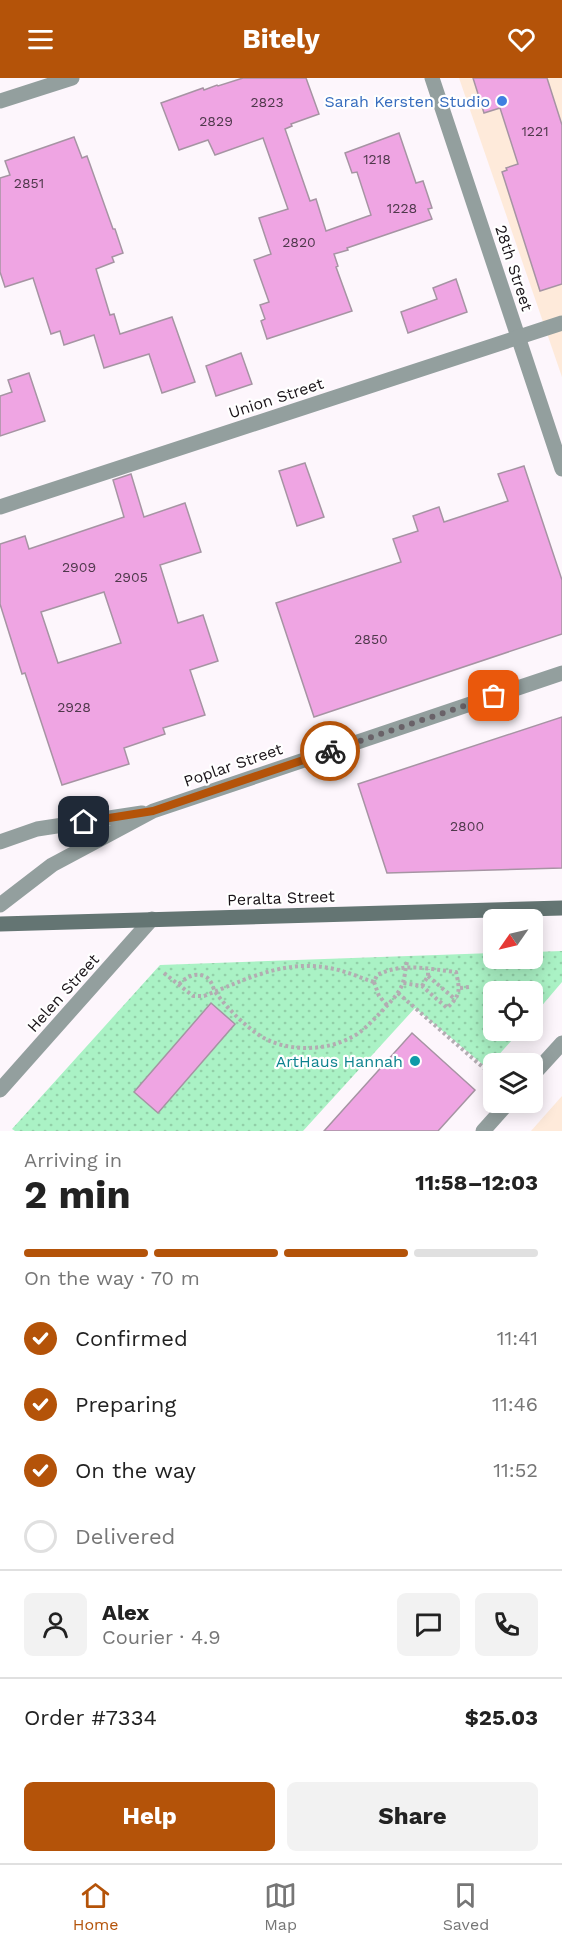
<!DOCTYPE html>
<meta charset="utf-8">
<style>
:root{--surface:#fff;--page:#f2f2f2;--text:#222;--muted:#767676;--line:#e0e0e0;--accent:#b45309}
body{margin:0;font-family:"Work Sans",sans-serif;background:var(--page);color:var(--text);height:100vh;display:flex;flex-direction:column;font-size:22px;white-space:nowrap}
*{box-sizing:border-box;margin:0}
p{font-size:20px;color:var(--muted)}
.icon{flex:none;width:33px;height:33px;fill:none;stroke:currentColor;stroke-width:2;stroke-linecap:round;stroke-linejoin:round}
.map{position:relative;height:1053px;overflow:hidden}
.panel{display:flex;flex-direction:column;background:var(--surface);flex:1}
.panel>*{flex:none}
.needle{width:39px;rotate:236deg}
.controls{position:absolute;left:483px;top:831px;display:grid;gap:12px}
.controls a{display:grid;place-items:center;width:60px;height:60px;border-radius:9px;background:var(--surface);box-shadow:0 3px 15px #0003;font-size:30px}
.pin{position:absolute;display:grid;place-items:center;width:51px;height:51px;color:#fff;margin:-26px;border-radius:12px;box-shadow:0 3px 9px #0006}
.courier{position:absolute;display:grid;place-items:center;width:60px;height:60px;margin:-30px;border:4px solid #b45309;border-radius:50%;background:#fff;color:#222;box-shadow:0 2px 8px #0007}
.overview em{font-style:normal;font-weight:700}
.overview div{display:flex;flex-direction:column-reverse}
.overview{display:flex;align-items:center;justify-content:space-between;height:102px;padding:0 24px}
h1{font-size:39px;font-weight:700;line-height:45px}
.bar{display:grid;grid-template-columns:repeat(4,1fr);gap:9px 6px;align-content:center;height:72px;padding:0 24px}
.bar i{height:8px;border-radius:4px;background:var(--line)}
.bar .on{background:var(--accent)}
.bar p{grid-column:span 4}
.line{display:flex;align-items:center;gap:15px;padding:0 24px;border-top:2px solid var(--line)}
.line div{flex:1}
.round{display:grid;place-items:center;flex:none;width:63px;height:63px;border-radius:9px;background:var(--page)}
ol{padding:0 24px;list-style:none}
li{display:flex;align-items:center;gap:18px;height:66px}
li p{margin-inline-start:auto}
li .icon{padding:6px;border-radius:50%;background:var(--accent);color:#fff;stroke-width:4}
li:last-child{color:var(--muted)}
li i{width:33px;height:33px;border:3px solid var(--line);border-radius:50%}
.action{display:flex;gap:12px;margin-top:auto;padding:12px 24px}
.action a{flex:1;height:69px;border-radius:9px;background:var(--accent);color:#fff;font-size:24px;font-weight:700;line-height:69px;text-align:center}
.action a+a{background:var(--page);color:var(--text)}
header{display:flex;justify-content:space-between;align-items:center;height:78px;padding:0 24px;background:var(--accent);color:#fff;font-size:27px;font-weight:700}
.tab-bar{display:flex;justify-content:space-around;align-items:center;height:84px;border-top:2px solid var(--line);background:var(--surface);font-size:16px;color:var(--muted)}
.tab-bar a{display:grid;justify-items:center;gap:3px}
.tab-bar .on{color:var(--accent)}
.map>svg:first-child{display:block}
.industrial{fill:#feeada}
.park{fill:url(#park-dots)}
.building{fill:#efa5e3;stroke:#a694a3;stroke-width:1.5;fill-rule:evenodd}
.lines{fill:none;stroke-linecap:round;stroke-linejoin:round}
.path{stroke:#b3acb2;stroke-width:4;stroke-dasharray:3 3;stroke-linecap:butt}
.street{stroke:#939f9e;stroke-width:15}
.secondary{stroke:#647573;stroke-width:15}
.done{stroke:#696268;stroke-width:6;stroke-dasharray:0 10.8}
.route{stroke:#b45309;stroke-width:8}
.shop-dot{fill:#3f7fe0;stroke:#fff;stroke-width:2}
.culture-dot{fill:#0f9aa8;stroke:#fff;stroke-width:2}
.labels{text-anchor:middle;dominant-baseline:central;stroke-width:4.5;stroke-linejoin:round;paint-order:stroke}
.number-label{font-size:14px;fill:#4e384b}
.shop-label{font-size:16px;fill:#366cbe;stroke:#fff;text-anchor:end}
.street-label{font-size:16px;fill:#191318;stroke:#fff}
.culture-label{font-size:16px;fill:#0d838f;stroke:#fff;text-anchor:end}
</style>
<header><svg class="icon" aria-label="menu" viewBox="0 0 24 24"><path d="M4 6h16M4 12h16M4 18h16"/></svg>Bitely<svg class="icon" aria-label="heart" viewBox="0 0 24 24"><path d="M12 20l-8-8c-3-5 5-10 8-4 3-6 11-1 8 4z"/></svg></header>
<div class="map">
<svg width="562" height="1053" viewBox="0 0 562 1053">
<defs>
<pattern id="park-dots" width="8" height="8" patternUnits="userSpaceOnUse" patternTransform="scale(1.5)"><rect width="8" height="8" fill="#aaf2c5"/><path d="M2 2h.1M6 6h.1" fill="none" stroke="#92cfa8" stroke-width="1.8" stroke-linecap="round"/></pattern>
</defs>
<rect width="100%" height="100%" fill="#fdf6fc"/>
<g class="industrial">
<polygon points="459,0 562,0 562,299"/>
<polygon points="562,1018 562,1053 531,1053"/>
</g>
<polygon class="park" points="562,873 562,904 533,938 532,914 494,914 494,952 520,953 487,990 415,930 303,1053 15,1053 12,1051 160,887 493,875 494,880 532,880 533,874"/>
<g class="building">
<polygon points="243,0 306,0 319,36 291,46 292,48 285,51 310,123 316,121 326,153 371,137 357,94 352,95 345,75 399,55 416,105 423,103 432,130 428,131 432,141 347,170 348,172 334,176 338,188 336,189 352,233 267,261 261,243 265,241 260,227 269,224 254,182 271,176 259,140 288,131 263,60 215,77 208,62 179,72 161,25 203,10 204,12 217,7 218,8"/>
<polygon points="473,0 547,0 562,47 562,206 540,213 502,94 507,92 506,90 518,86 500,30 484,35"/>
<polygon points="74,59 82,80 87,78 113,151 115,151 123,175 112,179 114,184 96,191 110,237 114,236 120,256 172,239 195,304 162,315 149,276 104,290 94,257 64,267 60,253 51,256 33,200 5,209 0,194 0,100 10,97 5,83"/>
<polygon points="456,201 467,234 408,255 401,234 437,221 433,210"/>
<polygon points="241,275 252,306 216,318 206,288"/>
<polygon points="29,295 45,343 0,358 0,318 12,314 8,302"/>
<polygon points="305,385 324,439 297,448 279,393"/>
<polygon points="524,388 562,502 562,556 314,639 276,525 401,484 393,461 418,453 413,438 439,429 444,444 508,423 498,396"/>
<path d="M131 396 144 439 185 425 201 474 160 487 178 545 203 537 218 583 190 592 205 637 163 650 165 656 124 670 129 686 62 707 25 595 22 596 0 526V466L25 458 29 471 124 439 113 402ZM104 514 121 565 58 585 41 534Z"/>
<polygon points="562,639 562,790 387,795 358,706"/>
<polygon points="211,925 235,946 158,1035 134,1014"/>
<polygon points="412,955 475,1012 438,1053 324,1053"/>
</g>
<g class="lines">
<g class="path">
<path d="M164 895 193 918H204C247 901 286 880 334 891 348 894 361 900 374 904"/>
<polyline points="428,898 456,922"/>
<path d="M179 906C186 900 194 894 204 898 212 901 212 909 216 915 228 931 243 946 259 957 284 974 325 974 352 959 364 953 373 942 383 932 390 924 398 917 402 907 405 900 405 892 407 884"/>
<polyline points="422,908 428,898 428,891"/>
<polyline points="460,910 469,909"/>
<polyline points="398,915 494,999"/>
<path d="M387 927 379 918 374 904 377 897C404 884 427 891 456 894 460 912 461 917 447 930L422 908 403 905"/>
</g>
<g class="street">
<polyline points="432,0 562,391"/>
<polyline points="0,23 72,0"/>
<polyline points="0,429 562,245"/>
<polyline points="0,764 37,751 142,735"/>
<polyline points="0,827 52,787 153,733 562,595"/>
<polyline points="532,998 562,965"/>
<polyline points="0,1012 152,841"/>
<polyline points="483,1053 509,1024"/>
</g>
<polyline class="secondary" points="0,846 562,830"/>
</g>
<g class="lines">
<polyline class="done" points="330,673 494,618"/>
<polyline class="route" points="84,744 153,733 330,673"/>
</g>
<circle class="shop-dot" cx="502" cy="23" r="6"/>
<circle class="culture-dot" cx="415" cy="983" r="6"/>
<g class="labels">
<g class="number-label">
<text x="267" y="24">2823</text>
<text x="216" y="43">2829</text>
<text x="535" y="53">1221</text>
<text x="377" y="81">1218</text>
<text x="29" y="105">2851</text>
<text x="402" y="130">1228</text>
<text x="299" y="164">2820</text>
<text x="79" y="489">2909</text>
<text x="131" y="499">2905</text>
<text x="371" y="561">2850</text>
<text x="74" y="629">2928</text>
<text x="467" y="748">2800</text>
</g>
<g class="shop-label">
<text x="490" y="23">Sarah Kersten Studio</text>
</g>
<g class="street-label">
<text transform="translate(514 190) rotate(72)">28th Street</text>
<text transform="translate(276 320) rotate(-18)">Union Street</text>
<text transform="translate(233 687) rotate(-19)">Poplar Street</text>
<text transform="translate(281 820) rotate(-2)">Peralta Street</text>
<text transform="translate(63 915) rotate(-48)">Helen Street</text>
</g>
<g class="culture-label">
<text x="403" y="983">ArtHaus Hannah</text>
</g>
</g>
</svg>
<div class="controls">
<a><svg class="needle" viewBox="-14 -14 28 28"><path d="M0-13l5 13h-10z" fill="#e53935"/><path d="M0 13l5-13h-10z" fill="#767676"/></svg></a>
<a><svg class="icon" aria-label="locate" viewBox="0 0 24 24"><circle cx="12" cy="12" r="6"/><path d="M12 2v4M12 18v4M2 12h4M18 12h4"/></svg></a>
<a><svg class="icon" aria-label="layers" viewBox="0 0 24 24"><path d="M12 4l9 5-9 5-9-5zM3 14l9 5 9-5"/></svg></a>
</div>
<div class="pin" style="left:494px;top:618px;background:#ea580c"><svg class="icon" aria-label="bag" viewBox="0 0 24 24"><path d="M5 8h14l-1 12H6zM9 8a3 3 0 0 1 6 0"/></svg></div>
<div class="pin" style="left:84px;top:744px;background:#1f2937"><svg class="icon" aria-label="home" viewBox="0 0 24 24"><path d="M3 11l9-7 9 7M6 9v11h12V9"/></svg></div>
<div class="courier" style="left:330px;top:673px"><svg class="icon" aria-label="bike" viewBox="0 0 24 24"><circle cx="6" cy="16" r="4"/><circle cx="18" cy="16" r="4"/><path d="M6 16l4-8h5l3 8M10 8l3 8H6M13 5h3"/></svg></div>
</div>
<section class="panel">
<div class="overview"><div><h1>2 min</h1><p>Arriving in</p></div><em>11:58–12:03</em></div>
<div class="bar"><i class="on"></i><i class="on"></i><i class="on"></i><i></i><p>On the way · 70 m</p></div>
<ol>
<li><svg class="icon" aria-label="check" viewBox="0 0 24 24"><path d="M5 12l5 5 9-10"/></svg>Confirmed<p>11:41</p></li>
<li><svg class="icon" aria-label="check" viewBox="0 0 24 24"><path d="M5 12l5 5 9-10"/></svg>Preparing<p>11:46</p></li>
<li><svg class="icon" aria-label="check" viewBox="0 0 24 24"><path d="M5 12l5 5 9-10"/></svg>On the way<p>11:52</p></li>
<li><i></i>Delivered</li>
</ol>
<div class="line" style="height:108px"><a class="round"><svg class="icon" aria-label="person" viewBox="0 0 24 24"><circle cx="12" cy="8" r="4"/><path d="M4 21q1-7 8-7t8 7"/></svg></a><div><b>Alex</b><p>Courier · 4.9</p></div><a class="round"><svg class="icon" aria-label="chat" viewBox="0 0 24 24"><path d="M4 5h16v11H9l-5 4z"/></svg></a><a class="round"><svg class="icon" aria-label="phone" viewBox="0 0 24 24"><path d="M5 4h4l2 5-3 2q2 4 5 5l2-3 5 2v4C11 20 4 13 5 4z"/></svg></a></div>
<div class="line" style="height:78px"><div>Order #7334</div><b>$25.03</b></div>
<div class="action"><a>Help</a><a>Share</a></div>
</section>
<nav class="tab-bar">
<a class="on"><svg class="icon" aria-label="home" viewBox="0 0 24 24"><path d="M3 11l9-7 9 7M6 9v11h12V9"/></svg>Home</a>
<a><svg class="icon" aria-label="map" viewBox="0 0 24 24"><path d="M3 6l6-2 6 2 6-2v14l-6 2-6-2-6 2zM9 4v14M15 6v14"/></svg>Map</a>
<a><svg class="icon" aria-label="saved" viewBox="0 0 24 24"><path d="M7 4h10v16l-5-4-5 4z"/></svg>Saved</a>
</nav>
